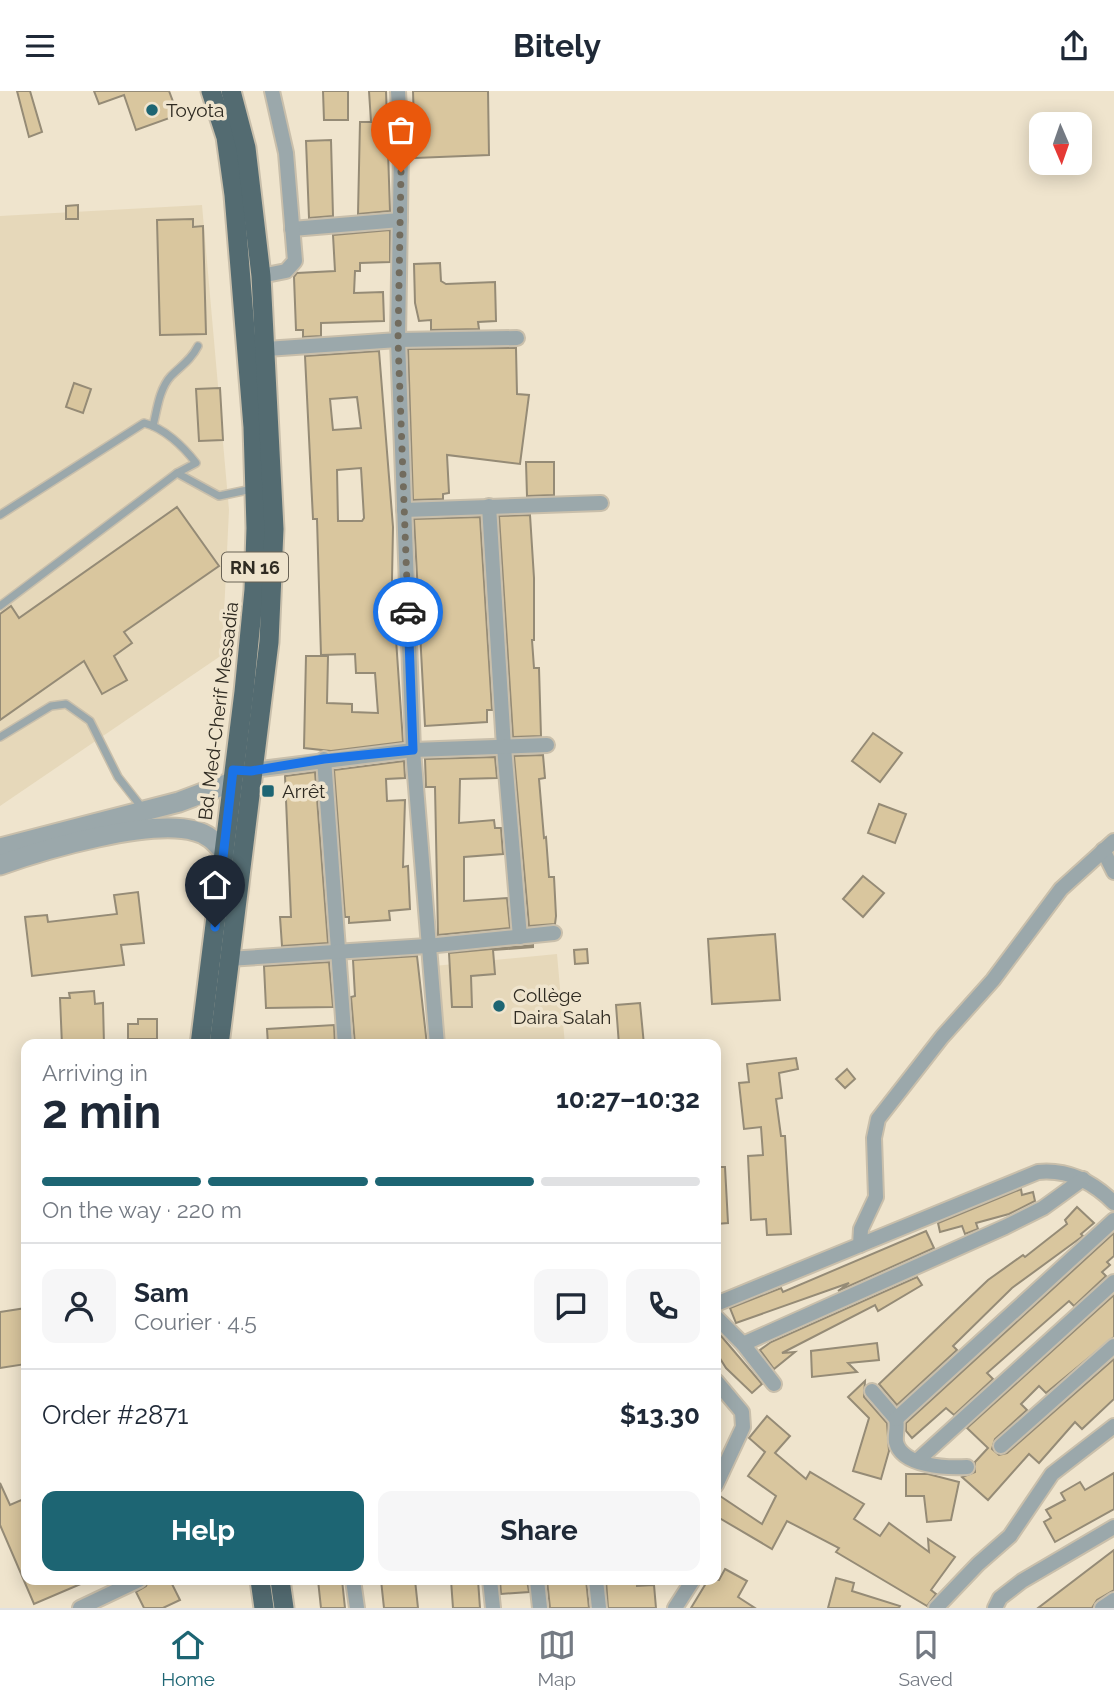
<!DOCTYPE html>
<meta charset="utf-8">
<style>
:root{--surface:#fff;--page:#f6f6f7;--text:#1f2937;--muted:#747a83;--line:#e0e1e3;--accent:#1d6573}
body{margin:0;font-family:Raleway,sans-serif;background:var(--page);color:var(--text);height:100vh;display:flex;flex-direction:column;font-size:26px;white-space:nowrap}
*{box-sizing:border-box;margin:0}
p{font-size:23px;color:var(--muted)}
.icon{flex:none;width:38px;height:38px;fill:none;stroke:currentColor;stroke-width:2;stroke-linecap:round;stroke-linejoin:round}
.map{position:relative;flex:1;overflow:hidden}
.drawer{position:absolute;left:21px;top:948px;width:700px;height:546px;display:flex;flex-direction:column;background:var(--surface);border-radius:14px;box-shadow:0 4px 18px #0003}
.drawer>*{flex:none}
.needle{width:46px;rotate:178deg}
.controls{position:absolute;left:1029px;top:21px;display:grid;gap:14px}
.controls a{display:grid;place-items:center;width:63px;height:63px;border-radius:14px;background:var(--surface);box-shadow:0 4px 18px #0003;font-size:35px}
.pin{position:absolute;display:grid;place-items:center;width:60px;height:60px;color:#fff;margin:-72px -30px;border-radius:50% 50% 50% 0;rotate:-45deg;box-shadow:0 0 7px #0007}
.pin .icon{rotate:45deg}
.courier{position:absolute;display:grid;place-items:center;width:70px;height:70px;margin:-35px;border:5px solid #1a73e8;border-radius:50%;background:#fff;color:#222;box-shadow:0 2px 9px #0007}
.headline em{font-style:normal;font-weight:700}
.headline div{display:flex;flex-direction:column-reverse}
.headline{display:flex;align-items:center;justify-content:space-between;height:119px;padding:0 21px}
h1{font-size:46px;font-weight:700;line-height:52px}
.bar{display:grid;grid-template-columns:repeat(4,1fr);gap:10px 7px;align-content:center;height:84px;padding:0 21px}
.bar i{height:9px;border-radius:5px;background:var(--line)}
.bar .active{background:var(--accent)}
.bar p{grid-column:span 4}
.line{display:flex;align-items:center;gap:18px;padding:0 21px;border-top:2px solid var(--line)}
.line div{flex:1}
.round{display:grid;place-items:center;flex:none;width:74px;height:74px;border-radius:14px;background:var(--page)}
.button{display:flex;gap:14px;margin-top:auto;padding:14px 21px}
.button a{flex:1;height:80px;border-radius:14px;background:var(--accent);color:#fff;font-size:28px;font-weight:700;line-height:80px;text-align:center}
.button a+a{background:var(--page);color:var(--text)}
header{display:flex;justify-content:space-between;align-items:center;height:91px;padding:0 21px;background:var(--surface);font-size:32px;font-weight:700}
.tab-bar{display:flex;justify-content:space-around;align-items:center;height:98px;border-top:2px solid var(--line);background:var(--surface);font-size:19px;color:var(--muted)}
.tab-bar a{display:grid;justify-items:center;gap:4px}
.tab-bar .active{color:var(--accent)}
.map>svg:first-child{display:block}
.built{fill:#e6d8ba}
.building{fill:#d9c69e;stroke:#958b76;stroke-width:2;fill-rule:evenodd}
.lines{fill:none;stroke-linecap:round;stroke-linejoin:round}
.service-casing{stroke:#c9bfab;stroke-width:10}
.minor-casing{stroke:#c9bfab;stroke-width:18}
.tertiary-casing{stroke:#c9bfab;stroke-width:23}
.trunk-casing{stroke:#c9bfab;stroke-width:23}
.service{stroke:#9ba8ab;stroke-width:7}
.minor{stroke:#9ba8ab;stroke-width:14}
.tertiary{stroke:#9ba8ab;stroke-width:19}
.trunk{stroke:#536b71;stroke-width:19}
.done{stroke:#726c5e;stroke-width:7;stroke-dasharray:0 12.6}
.route{stroke:#1a73e8;stroke-width:9}
.poi-dot{fill:#1d6573;stroke:#efe4cd;stroke-width:2.5}
.labels{text-anchor:middle;dominant-baseline:central;stroke-width:7;stroke-linejoin:round;paint-order:stroke}
.shield{fill:#efe4cd;stroke:#696255;stroke-width:2}
.shield-label{font-size:18px;font-weight:bold;fill:#2f2b22}
.poi-label{font-size:19px;fill:#2f2b22;stroke:#efe4cd;text-anchor:start}
.street-label{font-size:19px;fill:#2f2b22;stroke:#efe4cd}
</style>
<header><svg class="icon" aria-label="menu" viewBox="0 0 24 24"><path d="M4 6h16M4 12h16M4 18h16"/></svg>Bitely<svg class="icon" aria-label="share" viewBox="0 0 24 24"><path d="M12 15V3M7 8l5-5 5 5M5 13v7h14v-7"/></svg></header>
<div class="map">
<svg width="1114" height="1517" viewBox="0 0 1114 1517">
<rect width="100%" height="100%" fill="#efe4cd"/>
<g class="built">
<polygon points="202,114 229,419 222,564 0,715 0,125"/>
<polygon points="557,863 565,954 439,954 434,875"/>
</g>
<g class="building">
<polygon points="17,0 30,0 42,41 29,46"/>
<polygon points="94,0 169,0 178,24 136,39 124,4 99,13"/>
<polygon points="323,0 348,0 348,29 324,29"/>
<polygon points="369,0 386,0 390,120 358,123 360,31 371,31"/>
<polygon points="413,0 488,0 489,64 415,67"/>
<polygon points="331,49 333,125 309,127 306,50"/>
<polygon points="78,114 78,128 66,128 66,115"/>
<polygon points="193,128 193,136 203,135 206,243 160,244 157,129"/>
<polygon points="390,139 390,171 360,172 360,180 355,180 354,202 383,201 384,230 321,232 321,245 303,246 303,239 296,239 294,186 297,182 335,180 333,144"/>
<polygon points="440,172 441,190 446,193 495,191 496,230 478,231 479,238 431,239 431,229 419,230 415,212 414,173"/>
<polygon points="516,257 517,303 529,304 520,373 447,364 449,402 443,403 443,408 413,409 408,258"/>
<path d="M379 260 393 436 392 489 403 651 331 660 304 657 306 565H328L327 612 352 613V621L378 622 375 582H356L355 563 321 564 317 428H313L305 265ZM357 306 361 337 333 339 330 308ZM361 377 364 427 362 430H338L337 379Z"/>
<polygon points="74,292 91,298 83,322 66,316"/>
<polygon points="220,297 223,349 199,350 196,298"/>
<polygon points="526,371 554,371 554,404 527,405"/>
<polygon points="177,416 219,475 124,541 132,552 114,565 127,589 102,603 84,570 0,629 0,523 11,515 19,527"/>
<polygon points="530,424 534,487 534,549 532,549 534,577 539,577 541,645 513,646 499,425"/>
<polygon points="480,426 492,619 487,619 487,631 425,635 414,428"/>
<polygon points="873,642 902,662 880,691 852,670"/>
<polygon points="543,664 545,687 539,688 544,747 546,746 549,786 554,786 556,825 555,833 529,835 514,665"/>
<polygon points="495,666 497,687 460,688 459,732 494,729 495,737 501,737 503,763 464,766 464,810 507,807 510,837 438,844 435,696 426,696 425,668"/>
<polygon points="404,670 405,687 386,688 387,710 405,709 403,776 408,775 410,818 389,820 390,829 349,832 349,826 345,826 334,679"/>
<polygon points="315,681 328,852 282,855 280,826 291,826 285,685"/>
<polygon points="879,713 906,723 895,752 868,742"/>
<polygon points="863,785 884,802 863,826 843,808"/>
<polygon points="138,801 144,852 121,854 124,874 32,885 25,826 47,824 48,831 117,823 114,804"/>
<polygon points="775,843 780,909 712,913 708,848"/>
<polygon points="533,854 533,856 493,859 495,883 471,885 472,916 452,916 449,862"/>
<polygon points="587,858 588,872 575,873 574,859"/>
<polygon points="417,865 427,954 355,954 351,906 355,905 353,869"/>
<polygon points="329,871 333,916 266,917 264,875"/>
<polygon points="94,900 95,913 103,912 104,954 62,954 60,907 70,907 69,902"/>
<polygon points="640,912 644,954 619,954 616,914"/>
<polygon points="138,928 157,928 157,948 128,948 128,933 138,933"/>
<polygon points="334,934 335,954 268,954 267,938"/>
<polygon points="796,967 798,978 779,982 782,1007 776,1008 781,1045 785,1045 791,1143 767,1144 766,1128 751,1129 748,1065 763,1064 761,1036 744,1038 739,992 749,991 747,973"/>
<polygon points="847,978 855,988 845,997 836,988"/>
<polygon points="716,1076 725,1076 728,1132 716,1133"/>
<polygon points="1021,1098 1022,1104 1033,1101 1035,1110 1009,1123 976,1132 978,1138 965,1143 962,1135 940,1141 938,1132"/>
<polygon points="1077,1116 1094,1132 1081,1143 1083,1145 1012,1197 953,1255 957,1259 897,1314 879,1293 988,1189 1023,1164 1025,1166 1067,1133 1065,1129"/>
<polygon points="926,1140 934,1157 838,1200 849,1192 736,1232 730,1217 781,1197 783,1201"/>
<polygon points="1114,1142 1114,1165 1107,1171 1110,1174 1102,1181 1106,1185 1074,1215 1069,1210 987,1282 993,1288 954,1324 946,1317 912,1347 906,1340 906,1332"/>
<polygon points="917,1186 922,1194 878,1220 875,1214 782,1262 795,1261 774,1278 760,1259 771,1251"/>
<polygon points="1114,1204 1114,1246 1046,1302 1039,1295 1021,1313 1027,1319 995,1348 992,1358 999,1364 1007,1362 1114,1268 1114,1308 1082,1338 1075,1331 1039,1372 1029,1363 988,1409 962,1386 975,1381 975,1371 988,1357 967,1337"/>
<polygon points="26,1217 26,1273 0,1277 0,1221"/>
<polygon points="716,1239 762,1293 752,1302 726,1277 716,1261"/>
<polygon points="877,1252 879,1269 848,1272 857,1281 812,1286 811,1260"/>
<polygon points="865,1290 864,1306 887,1332 889,1360 881,1388 853,1380 869,1327 848,1306"/>
<polygon points="767,1325 790,1345 775,1362 806,1388 810,1381 864,1413 854,1428 880,1445 889,1432 929,1461 928,1448 955,1466 931,1499 936,1503 927,1515 836,1461 839,1457 787,1430 772,1458 716,1425 717,1403 762,1433 776,1405 748,1385 765,1361 749,1347"/>
<polygon points="1114,1382 1114,1418 1055,1451 1044,1431 1051,1427 1046,1419 1065,1409 1061,1402 1080,1391 1085,1399"/>
<polygon points="906,1383 928,1383 959,1391 951,1429 927,1431 924,1405 906,1405"/>
<polygon points="0,1392 10,1414 26,1407 26,1489 90,1489 34,1513 0,1434"/>
<polygon points="1114,1459 1114,1499 1097,1509 1092,1517 1038,1517"/>
<polygon points="725,1478 747,1490 738,1506 755,1517 691,1517 708,1489 719,1489"/>
<polygon points="836,1487 854,1492 852,1500 900,1515 899,1517 828,1517"/>
<polygon points="149,1489 170,1489 180,1509 163,1517 144,1517 136,1501 146,1495"/>
<polygon points="318,1489 342,1489 345,1517 321,1517"/>
<polygon points="381,1489 415,1489 418,1517 384,1517"/>
<polygon points="451,1489 478,1489 480,1517 453,1517"/>
<polygon points="500,1489 527,1489 529,1501 501,1503"/>
<polygon points="547,1489 586,1489 589,1517 550,1517"/>
<polygon points="606,1489 637,1489 637,1495 654,1494 656,1517 608,1517"/>
</g>
<g class="lines">
<defs>
<g id="service">
<path d="M153 335C157 319 159 298 171 285 181 275 191 269 198 255"/>
<path d="M0 424 144 332C164 337 183 355 196 372L177 382 219 405 252 398"/>
<polyline points="0,515 177,382"/>
<polyline points="0,646 51,615 66,613 90,630 118,686 143,718"/>
</g>
<g id="minor">
<polyline points="398,0 401,57 398,249 413,659 437,954"/>
<polyline points="292,138 400,129"/>
<polyline points="261,185 286,180 295,170 286,62 272,0"/>
<polyline points="266,258 398,249 517,247"/>
<polyline points="489,415 504,656 520,846"/>
<polyline points="404,419 601,412"/>
<polyline points="324,668 345,954"/>
<polyline points="245,680 413,659 547,654"/>
<polyline points="1103,759 1114,781"/>
<polyline points="228,868 427,855 554,842"/>
<path d="M860 1154 1038 1081C1068 1078 1093 1091 1114 1112"/>
<polyline points="716,1213 860,1154 861,1138 876,1106 874,1047 878,1028 942,946 993,889 1061,798 1114,750"/>
<polyline points="716,1226 743,1253 774,1293"/>
<polyline points="743,1253 1005,1136 1043,1117 1083,1088"/>
<polyline points="716,1290 742,1321 743,1336 716,1394"/>
<path d="M872 1300 896 1328C898 1336 895 1343 896 1351 902 1376 948 1377 967 1376"/>
<polyline points="896,1328 1114,1129"/>
<polyline points="1001,1355 1114,1255"/>
<polyline points="918,1369 1114,1191"/>
<polyline points="353,1489 357,1517"/>
<polyline points="490,1489 493,1517"/>
<polyline points="537,1489 540,1517"/>
<polyline points="596,1489 599,1517"/>
<polyline points="80,1517 139,1489"/>
<polyline points="675,1517 693,1489"/>
<polyline points="936,1517 978,1473 1010,1445 1052,1383 1114,1335"/>
<polyline points="995,1517 1000,1507 1022,1490 1114,1436"/>
<polyline points="1102,1517 1114,1509"/>
</g>
<g id="tertiary">
<polyline points="0,757 179,711 232,691"/>
<path d="M0 774C45 758 150 727 195 740 209 743 216 752 225 762"/>
</g>
<g id="trunk">
<polyline points="200,954 244,601 254,499 256,437 253,336 234,104 226,46 211,0"/>
<polyline points="219,954 269,551 274,438 261,185 246,57 231,0"/>
<polyline points="260,1489 264,1517"/>
<polyline points="280,1489 284,1517"/>
</g>
</defs>
<use href="#service" class="service-casing"/>
<use href="#minor" class="minor-casing"/>
<use href="#tertiary" class="tertiary-casing"/>
<use href="#trunk" class="trunk-casing"/>
<use href="#service" class="service"/>
<use href="#minor" class="minor"/>
<use href="#tertiary" class="tertiary"/>
<use href="#trunk" class="trunk"/>
</g>
<g class="lines">
<polyline class="done" points="401,81 398,249 408,521"/>
<polyline class="route" points="215,836 233,679 251,680 324,668 413,659 408,521"/>
</g>
<g class="poi-dot">
<circle cx="152" cy="19" r="7"/>
<rect x="261" y="693" width="14" height="14" rx="3.5"/>
<circle cx="499" cy="915" r="7"/>
</g>
<g class="labels">
<rect class="shield" x="222" y="461.5" width="66" height="29" rx="5"/>
<g class="shield-label">
<text x="255" y="476">RN 16</text>
</g>
<g class="poi-label">
<text x="166" y="19">Toyota</text>
<text x="282" y="700">Arrêt</text>
<text x="513" y="904">Collège<tspan x="513" dy="22">Daira Salah</tspan></text>
</g>
<g class="street-label">
<text transform="translate(218 620) rotate(-83)">Bd. Med-Cherif Messadia</text>
</g>
</g>
</svg>
<div class="controls">
<a><svg class="needle" viewBox="-14 -14 28 28"><path d="M0-13l5 13h-10z" fill="#e53935"/><path d="M0 13l5-13h-10z" fill="#747a83"/></svg></a>
</div>
<div class="pin" style="left:401px;top:81px;background:#ea580c"><svg class="icon" aria-label="bag" viewBox="0 0 24 24"><path d="M5 8h14l-1 12H6zM9 8a3 3 0 0 1 6 0"/></svg></div>
<div class="pin" style="left:215px;top:836px;background:#1f2937"><svg class="icon" aria-label="home" viewBox="0 0 24 24"><path d="M3 11l9-7 9 7M6 9v11h12V9"/></svg></div>
<div class="courier" style="left:408px;top:521px"><svg class="icon" aria-label="car" viewBox="0 0 24 24"><path d="M5 17H2v-5l4-1 3-4h7l3 4 3 1v5h-3M9 17h6M6 11h13"/><circle cx="7" cy="17" r="2"/><circle cx="17" cy="17" r="2"/></svg></div>
<section class="drawer">
<div class="headline"><div><h1>2 min</h1><p>Arriving in</p></div><em>10:27–10:32</em></div>
<div class="bar"><i class="active"></i><i class="active"></i><i class="active"></i><i></i><p>On the way · 220 m</p></div>
<div class="line" style="height:126px"><a class="round"><svg class="icon" aria-label="person" viewBox="0 0 24 24"><circle cx="12" cy="8" r="4"/><path d="M4 21q1-7 8-7t8 7"/></svg></a><div><b>Sam</b><p>Courier · 4.5</p></div><a class="round"><svg class="icon" aria-label="chat" viewBox="0 0 24 24"><path d="M4 5h16v11H9l-5 4z"/></svg></a><a class="round"><svg class="icon" aria-label="phone" viewBox="0 0 24 24"><path d="M5 4h4l2 5-3 2q2 4 5 5l2-3 5 2v4C11 20 4 13 5 4z"/></svg></a></div>
<div class="line" style="height:91px"><div>Order #2871</div><b>$13.30</b></div>
<div class="button"><a>Help</a><a>Share</a></div>
</section>
</div>
<nav class="tab-bar">
<a class="active"><svg class="icon" aria-label="home" viewBox="0 0 24 24"><path d="M3 11l9-7 9 7M6 9v11h12V9"/></svg>Home</a>
<a><svg class="icon" aria-label="map" viewBox="0 0 24 24"><path d="M3 6l6-2 6 2 6-2v14l-6 2-6-2-6 2zM9 4v14M15 6v14"/></svg>Map</a>
<a><svg class="icon" aria-label="saved" viewBox="0 0 24 24"><path d="M7 4h10v16l-5-4-5 4z"/></svg>Saved</a>
</nav>
